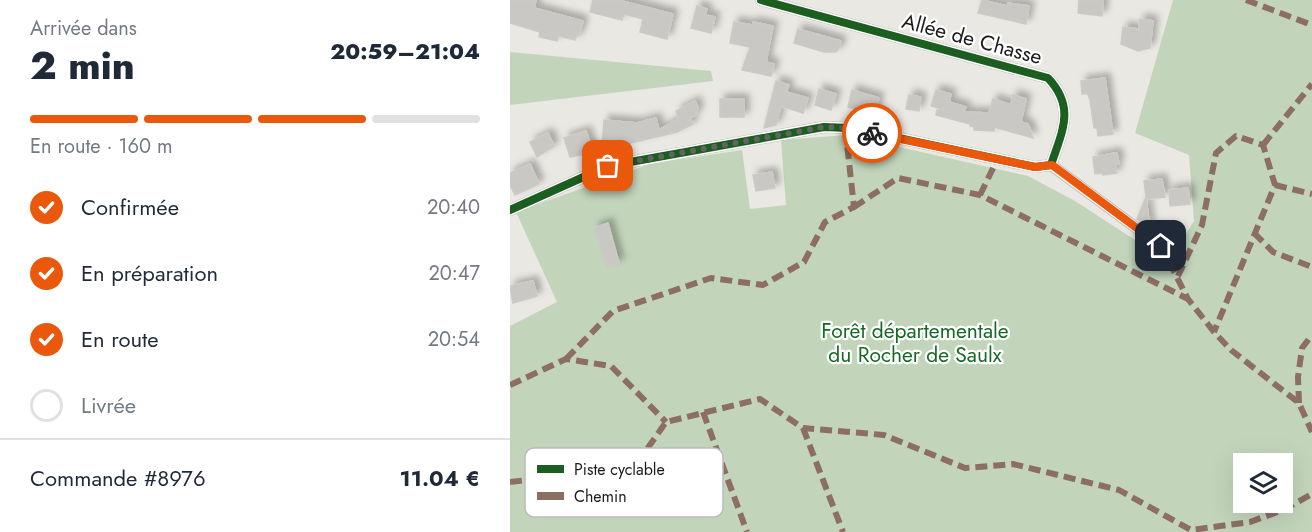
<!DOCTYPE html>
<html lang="fr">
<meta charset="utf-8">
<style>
:root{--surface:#fff;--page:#f2f2f3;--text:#1f2937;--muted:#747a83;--line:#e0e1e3;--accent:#ea580c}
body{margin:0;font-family:Jost,sans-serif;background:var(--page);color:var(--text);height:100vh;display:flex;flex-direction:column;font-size:22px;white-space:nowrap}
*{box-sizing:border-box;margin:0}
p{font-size:20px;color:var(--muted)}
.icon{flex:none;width:33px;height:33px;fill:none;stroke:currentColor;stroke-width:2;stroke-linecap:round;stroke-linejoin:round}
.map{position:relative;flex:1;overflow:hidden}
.side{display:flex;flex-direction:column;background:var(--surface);width:510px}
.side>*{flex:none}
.fabs{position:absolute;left:723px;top:453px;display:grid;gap:12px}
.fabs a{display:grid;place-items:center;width:60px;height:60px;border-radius:0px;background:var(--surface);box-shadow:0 6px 24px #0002;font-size:30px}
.pin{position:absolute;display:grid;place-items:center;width:51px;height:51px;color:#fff;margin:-26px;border-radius:12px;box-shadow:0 3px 9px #0006}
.courier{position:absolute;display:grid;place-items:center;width:60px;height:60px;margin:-30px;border:4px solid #ea580c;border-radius:50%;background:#fff;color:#222;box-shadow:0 2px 8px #0007}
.summary em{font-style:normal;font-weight:800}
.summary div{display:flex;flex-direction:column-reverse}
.summary{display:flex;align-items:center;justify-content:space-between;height:102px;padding:0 30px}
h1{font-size:39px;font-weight:800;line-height:45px}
.bar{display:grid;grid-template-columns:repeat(4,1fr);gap:9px 6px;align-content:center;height:72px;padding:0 30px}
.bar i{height:8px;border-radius:4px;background:var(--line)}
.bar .selected{background:var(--accent)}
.bar p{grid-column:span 4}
.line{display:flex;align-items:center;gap:15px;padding:0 30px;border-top:2px solid var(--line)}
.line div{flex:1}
ol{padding:0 30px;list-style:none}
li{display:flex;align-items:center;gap:18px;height:66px}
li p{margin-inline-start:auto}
li .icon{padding:6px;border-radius:50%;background:var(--accent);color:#fff;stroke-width:4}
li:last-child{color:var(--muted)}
li i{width:33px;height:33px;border:3px solid var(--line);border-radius:50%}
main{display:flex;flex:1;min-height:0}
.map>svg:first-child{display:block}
.forest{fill:#c2d5bb;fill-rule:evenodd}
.building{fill:#cac8c5;stroke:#cccac5;stroke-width:1.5;filter:url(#shadow)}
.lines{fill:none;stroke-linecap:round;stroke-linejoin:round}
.street-casing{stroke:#bfbebc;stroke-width:12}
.street{stroke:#fcfcfb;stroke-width:10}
.quiet{stroke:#8d6e63;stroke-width:6;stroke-dasharray:12 6;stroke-linecap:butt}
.cycleway-casing{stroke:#fff;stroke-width:11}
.cycleway{stroke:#1b5e20;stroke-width:8}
.done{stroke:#636361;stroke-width:6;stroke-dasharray:0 10.8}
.route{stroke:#ea580c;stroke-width:8}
.labels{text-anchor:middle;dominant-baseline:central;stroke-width:4.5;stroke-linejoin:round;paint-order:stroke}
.street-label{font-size:21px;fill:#1b1b1b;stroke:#fff}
.park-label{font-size:21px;fill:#176a26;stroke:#fff}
.key{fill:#fff;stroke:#bbb;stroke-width:1.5}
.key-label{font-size:16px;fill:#1b1b1b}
</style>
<main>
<section class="side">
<div class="summary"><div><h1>2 min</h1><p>Arrivée dans</p></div><em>20:59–21:04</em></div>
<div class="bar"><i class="selected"></i><i class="selected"></i><i class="selected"></i><i></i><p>En route · 160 m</p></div>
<ol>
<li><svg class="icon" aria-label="check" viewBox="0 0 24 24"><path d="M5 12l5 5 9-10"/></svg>Confirmée<p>20:40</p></li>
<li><svg class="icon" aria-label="check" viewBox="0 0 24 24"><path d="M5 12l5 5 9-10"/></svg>En préparation<p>20:47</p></li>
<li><svg class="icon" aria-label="check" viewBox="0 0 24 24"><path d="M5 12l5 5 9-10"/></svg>En route<p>20:54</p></li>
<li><i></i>Livrée</li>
</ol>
<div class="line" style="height:78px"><div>Commande #8976</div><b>11.04 €</b></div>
</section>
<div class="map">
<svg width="802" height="532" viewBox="0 0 802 532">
<defs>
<filter id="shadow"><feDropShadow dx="5" dy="-5" stdDeviation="3" flood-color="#0004"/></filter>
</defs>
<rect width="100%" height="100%" fill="#e9e8e3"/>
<g class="forest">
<path d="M663 0H802V532H0V326L47 302 6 212 140 164 232 150 240 209 276 205 271 140 336 135 518 176 565 201 659 262 684 221 679 155 625 133ZM734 464H772V502H734Z"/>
<polygon points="0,52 201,71 203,81 0,105"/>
</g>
<g class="building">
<polygon points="0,0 26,0 24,8 73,21 69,35 67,35 65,40 49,36 47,41 29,37 30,32 0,23"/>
<polygon points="83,0 108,0 163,14 157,39 130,32 133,19 114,14 112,20 80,12"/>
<polygon points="472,0 497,6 498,3 519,6 516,24 468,13"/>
<polygon points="569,0 593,0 592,16 568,13"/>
<polygon points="187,6 197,9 195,15 205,17 201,33 181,28"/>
<polygon points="630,19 643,21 640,48 628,51 611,44 613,27 629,29"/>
<polygon points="224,22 243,25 243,22 263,26 256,62 264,64 261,76 232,70 240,47 220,43"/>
<polygon points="288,29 331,41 329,48 326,52 314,52 284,43"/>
<polygon points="595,78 603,134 588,136 587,128 584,128 580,100 578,94 572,94 571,81"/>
<polygon points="266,81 279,85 276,92 298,98 293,113 271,106 266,125 254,128"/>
<polygon points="309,89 326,94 321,110 305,105"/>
<polygon points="342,90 369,98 364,114 338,107"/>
<polygon points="426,90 441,94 439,102 456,107 454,112 479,113 483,99 501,105 503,95 516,99 511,122 518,124 523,138 484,127 484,131 464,130 464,127 460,126 460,124 426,115 427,110 437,110 421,106"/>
<polygon points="399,95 411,97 409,111 396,109"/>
<rect x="210" y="99" width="24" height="18"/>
<polygon points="185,101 188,107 186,115 180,118 183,124 167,132 117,144 109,143 108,146 92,145 94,120 127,123 146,118 149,130 169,119 166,111"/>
<polygon points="76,131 83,152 60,157 54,138"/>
<polygon points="38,133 44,146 27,157 20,142"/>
<polygon points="605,153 607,153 609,164 605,164 607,173 593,175 592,173 585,174 583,157"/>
<polygon points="20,164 29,184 5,195 0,185 0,173"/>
<polygon points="262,172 265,188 246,191 243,175"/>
<polygon points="652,179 655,197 636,199 640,228 627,219 636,197 634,181"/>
<polygon points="678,188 680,204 660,206 659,190"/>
<polygon points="98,223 109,263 97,267 84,228"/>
<polygon points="23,281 27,296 3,303 0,286"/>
</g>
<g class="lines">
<defs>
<g id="street">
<path d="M251 0 538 78C566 108 552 131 541 165"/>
<polyline points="541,165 651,246"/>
<polyline points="0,210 98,166 314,127 339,128 360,132 525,167 541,165"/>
</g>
</defs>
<use href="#street" class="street-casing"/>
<use href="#street" class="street"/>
<g class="quiet">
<polyline points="736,0 802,25"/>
<polyline points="753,145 802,84"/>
<polyline points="765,185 802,194"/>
<polyline points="470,195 487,160"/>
<polyline points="344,207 388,178 470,195 678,299"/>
<polyline points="744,233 763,252 802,267"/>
<polyline points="651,246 678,299 704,332 721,350 789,403 802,432"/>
<polyline points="668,276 692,225 706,153 726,136 753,145 765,185 704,332"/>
<polyline points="56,359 103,311 201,278 253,285 294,262 315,222 344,207 336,135 339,128"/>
<polyline points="0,385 56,359 101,366 156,422"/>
<polyline points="789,403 788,377 792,348 802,335"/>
<polyline points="193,412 237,532"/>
<polyline points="293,428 333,532"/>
<polyline points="0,482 87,472 135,452 156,422 250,399 293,428 374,435 455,468 503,464 609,490 681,530 740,522 773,510 802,494"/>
</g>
<defs>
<path id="cycleway" d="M0 210 98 166 314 127 339 128 360 132 525 167 541 165C552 131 566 108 538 78L251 0"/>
</defs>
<use href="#cycleway" class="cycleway-casing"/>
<use href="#cycleway" class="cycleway"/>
</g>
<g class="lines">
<polyline class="done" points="98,166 314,127 339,128 362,133"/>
<polyline class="route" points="362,133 525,167 542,165 651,246"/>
</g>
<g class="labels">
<g class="street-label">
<text transform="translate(462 39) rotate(15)">Allée de Chasse</text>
</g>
<g class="park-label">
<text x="405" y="331">Forêt départementale<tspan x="405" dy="24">du Rocher de Saulx</tspan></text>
</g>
</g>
<rect x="15" y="448" width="198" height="69" rx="9" class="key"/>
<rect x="27" y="465" width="27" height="8" fill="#1b5e20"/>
<rect x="27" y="492" width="27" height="8" fill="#8d6e63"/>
<g class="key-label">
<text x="64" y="475">Piste cyclable</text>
<text x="64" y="502">Chemin</text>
</g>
</svg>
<div class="fabs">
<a><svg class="icon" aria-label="layers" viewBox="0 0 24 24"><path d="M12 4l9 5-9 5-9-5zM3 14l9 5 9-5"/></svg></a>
</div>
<div class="pin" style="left:98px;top:166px;background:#ea580c"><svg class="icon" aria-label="bag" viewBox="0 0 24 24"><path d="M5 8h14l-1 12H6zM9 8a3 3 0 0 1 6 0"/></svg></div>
<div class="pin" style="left:651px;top:246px;background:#1f2937"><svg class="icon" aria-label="home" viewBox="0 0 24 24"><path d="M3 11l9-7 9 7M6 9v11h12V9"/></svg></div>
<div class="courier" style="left:362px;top:133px"><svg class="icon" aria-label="bike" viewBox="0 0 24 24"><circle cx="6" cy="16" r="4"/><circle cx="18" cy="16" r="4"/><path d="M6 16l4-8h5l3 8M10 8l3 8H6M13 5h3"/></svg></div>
</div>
</main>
